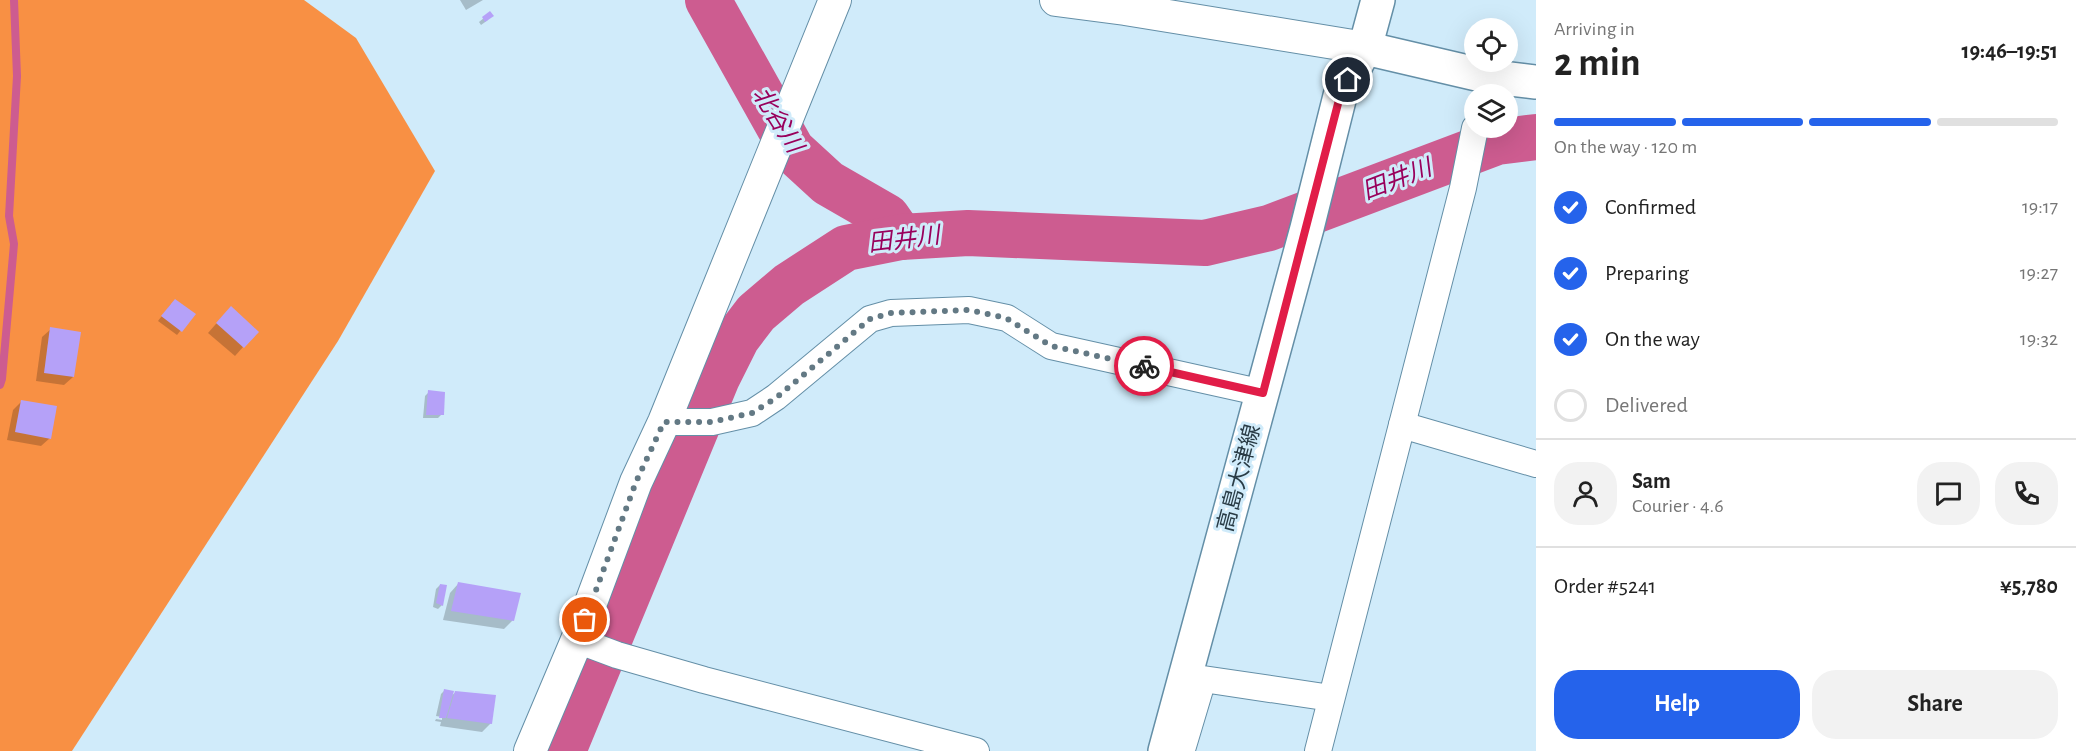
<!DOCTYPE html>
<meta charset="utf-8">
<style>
:root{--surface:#fff;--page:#f2f2f2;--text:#222;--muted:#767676;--line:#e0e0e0;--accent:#2563eb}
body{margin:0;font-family:"Alegreya Sans","Noto Sans JP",sans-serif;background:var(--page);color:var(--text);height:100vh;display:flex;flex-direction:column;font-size:22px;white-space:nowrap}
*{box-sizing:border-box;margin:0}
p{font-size:20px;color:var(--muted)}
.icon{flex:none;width:33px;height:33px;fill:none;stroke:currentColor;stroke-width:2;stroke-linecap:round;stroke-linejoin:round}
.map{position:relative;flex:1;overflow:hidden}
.panel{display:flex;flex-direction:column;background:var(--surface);width:540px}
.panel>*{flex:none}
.fabs{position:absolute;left:1464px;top:18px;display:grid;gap:12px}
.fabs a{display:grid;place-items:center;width:54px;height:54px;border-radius:50%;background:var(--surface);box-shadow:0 6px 24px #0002;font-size:30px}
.pin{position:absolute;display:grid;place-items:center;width:51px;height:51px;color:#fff;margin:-26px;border:3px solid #fff;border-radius:50%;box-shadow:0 2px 6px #0007}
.courier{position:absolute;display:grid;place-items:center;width:60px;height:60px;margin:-30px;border:4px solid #e11d48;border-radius:50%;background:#fff;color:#222;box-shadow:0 2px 8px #0007}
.headline em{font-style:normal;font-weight:600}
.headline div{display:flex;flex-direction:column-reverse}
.headline{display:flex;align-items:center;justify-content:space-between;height:102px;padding:0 18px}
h1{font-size:39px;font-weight:600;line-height:45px}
.bar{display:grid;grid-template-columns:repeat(4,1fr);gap:9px 6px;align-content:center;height:72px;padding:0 18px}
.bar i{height:8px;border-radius:4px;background:var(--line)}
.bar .current{background:var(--accent)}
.bar p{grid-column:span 4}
.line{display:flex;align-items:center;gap:15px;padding:0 18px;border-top:2px solid var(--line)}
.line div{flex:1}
.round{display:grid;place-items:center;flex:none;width:63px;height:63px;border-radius:24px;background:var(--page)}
ol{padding:0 18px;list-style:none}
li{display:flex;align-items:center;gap:18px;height:66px}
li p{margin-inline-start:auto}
li .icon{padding:6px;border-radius:50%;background:var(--accent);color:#fff;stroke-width:4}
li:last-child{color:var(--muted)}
li i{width:33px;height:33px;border:3px solid var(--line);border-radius:50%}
.primary-button{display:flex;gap:12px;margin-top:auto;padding:12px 18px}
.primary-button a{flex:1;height:69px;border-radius:24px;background:var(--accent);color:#fff;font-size:24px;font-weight:600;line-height:69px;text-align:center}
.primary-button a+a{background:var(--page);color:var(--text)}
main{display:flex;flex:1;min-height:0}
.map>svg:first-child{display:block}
.forest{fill:#f89044}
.shadow{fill:#0003}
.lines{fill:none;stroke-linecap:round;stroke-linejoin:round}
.stream{stroke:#cd5c90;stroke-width:8}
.river{stroke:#cd5c90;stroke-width:46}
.building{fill:#b5a1f8}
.minor-casing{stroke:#648fa7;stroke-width:28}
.tertiary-casing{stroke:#648fa7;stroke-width:34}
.secondary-casing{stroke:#648fa7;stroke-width:36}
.minor{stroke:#fff;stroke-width:26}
.tertiary{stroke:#fff;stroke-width:32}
.secondary{stroke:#fff;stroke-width:33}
.done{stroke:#637984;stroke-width:6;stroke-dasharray:0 10.8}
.route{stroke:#e11d48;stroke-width:8}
.labels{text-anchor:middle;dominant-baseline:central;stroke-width:6;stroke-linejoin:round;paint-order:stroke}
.street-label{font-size:22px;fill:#293b45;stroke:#d0ebfa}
.water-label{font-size:24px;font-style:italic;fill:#99005c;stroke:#d0ebfa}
</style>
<main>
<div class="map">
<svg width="1536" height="751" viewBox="0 0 1536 751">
<rect width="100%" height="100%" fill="#d0ebfa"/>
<polygon class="forest" points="0,0 304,0 356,38 435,171 338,341 72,751 0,751"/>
<g class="shadow">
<polygon points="460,0 483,0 466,10"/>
<polygon points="490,13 488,20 481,25 479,22"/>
<polygon points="171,304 193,315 177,335 158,321"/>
<polygon points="222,317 243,347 235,356 208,333"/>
<polygon points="51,329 73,377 64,385 36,381 42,337"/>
<polygon points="429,392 442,414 438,418 423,418 425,396"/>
<polygon points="22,401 50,438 41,446 7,440 13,410"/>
<polygon points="458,584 513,620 504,629 443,620 450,593"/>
<polygon points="440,585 442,605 438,609 433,607 436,589"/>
<polygon points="445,690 450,697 456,692 491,723 482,732 440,726 441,722 435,721 436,719 442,720 442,717 436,716 441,694"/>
</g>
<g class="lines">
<polyline class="stream" points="0,385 2,379 14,244 9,216 17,76 14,0"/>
<g class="river">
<polyline points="708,0 792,150 828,183 887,217 901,237"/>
<polyline points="563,751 717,378 737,338 756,313 789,285 846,248 901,237 968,233 1205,243 1269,228 1497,142 1536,137"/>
</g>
</g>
<g class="building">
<polygon points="490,11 494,16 485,22 482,17"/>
<polygon points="175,299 196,314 182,332 161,316"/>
<polygon points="231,306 259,332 244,348 216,323"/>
<polygon points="50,327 81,332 74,377 44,373"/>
<polygon points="428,390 445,392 444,415 426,415"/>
<polygon points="21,400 57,406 51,439 15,432"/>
<polygon points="458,582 521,593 514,621 451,611"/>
<polygon points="440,584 447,585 443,606 436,603"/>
<polygon points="444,689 454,691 446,718 439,718"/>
<polygon points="455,691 496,695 492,724 447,718"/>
</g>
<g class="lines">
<defs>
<g id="minor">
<polyline points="664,422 712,422 752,413 776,397 870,319 891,313 969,310 1007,318 1051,346 1263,393"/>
<polyline points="1402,425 1536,464"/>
<polyline points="577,640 617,655 704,680 976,751"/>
<polyline points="1177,751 1183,746 1203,679 1331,698"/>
<polyline points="1318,751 1463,188 1475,128"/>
</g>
<g id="tertiary">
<polyline points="1056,0 1125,9 1365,48"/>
<polyline points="530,751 577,640 636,482 664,422 835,0"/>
</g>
<g id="secondary">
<polyline points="1365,48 1485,76 1536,82"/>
<polyline points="1165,751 1307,228 1340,96 1365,48 1378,0"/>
</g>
</defs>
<use href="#minor" class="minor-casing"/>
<use href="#tertiary" class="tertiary-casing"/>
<use href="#secondary" class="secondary-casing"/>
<use href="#minor" class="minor"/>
<use href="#tertiary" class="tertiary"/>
<use href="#secondary" class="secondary"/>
</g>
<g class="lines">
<polyline class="done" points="585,620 636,482 664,422 712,422 752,413 776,398 870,319 891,313 969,310 1006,318 1051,346 1144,366"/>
<polyline class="route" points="1144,366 1263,393 1340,96 1348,80"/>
</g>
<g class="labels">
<g class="street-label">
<text transform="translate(1239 478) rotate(-75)">高島大津線</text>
</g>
<g class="water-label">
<text transform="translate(777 120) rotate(58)">北谷川</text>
<text transform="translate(1397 180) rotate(-21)">田井川</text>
<text transform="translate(904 240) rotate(-7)">田井川</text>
</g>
</g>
</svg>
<div class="fabs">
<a><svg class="icon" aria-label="locate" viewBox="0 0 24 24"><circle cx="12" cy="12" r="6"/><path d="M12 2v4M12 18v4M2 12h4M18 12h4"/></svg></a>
<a><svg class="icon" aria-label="layers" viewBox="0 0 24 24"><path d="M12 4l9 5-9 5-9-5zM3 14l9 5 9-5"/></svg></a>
</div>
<div class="pin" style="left:585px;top:620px;background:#ea580c"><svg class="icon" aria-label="bag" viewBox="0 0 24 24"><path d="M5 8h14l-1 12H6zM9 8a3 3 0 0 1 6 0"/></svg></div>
<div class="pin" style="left:1348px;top:80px;background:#1f2937"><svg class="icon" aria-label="home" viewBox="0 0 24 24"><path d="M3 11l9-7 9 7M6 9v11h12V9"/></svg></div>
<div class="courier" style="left:1144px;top:366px"><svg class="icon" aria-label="bike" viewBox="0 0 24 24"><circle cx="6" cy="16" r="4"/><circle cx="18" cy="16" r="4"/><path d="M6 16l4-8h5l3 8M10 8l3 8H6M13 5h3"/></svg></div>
</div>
<section class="panel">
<div class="headline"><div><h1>2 min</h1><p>Arriving in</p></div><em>19:46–19:51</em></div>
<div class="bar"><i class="current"></i><i class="current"></i><i class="current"></i><i></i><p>On the way · 120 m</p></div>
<ol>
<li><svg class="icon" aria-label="check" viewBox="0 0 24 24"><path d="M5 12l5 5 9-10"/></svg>Confirmed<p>19:17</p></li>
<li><svg class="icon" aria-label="check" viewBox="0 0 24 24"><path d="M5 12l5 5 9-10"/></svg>Preparing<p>19:27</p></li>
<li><svg class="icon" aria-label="check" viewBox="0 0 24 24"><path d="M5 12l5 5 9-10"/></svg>On the way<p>19:32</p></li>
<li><i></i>Delivered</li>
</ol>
<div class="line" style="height:108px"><a class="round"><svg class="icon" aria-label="person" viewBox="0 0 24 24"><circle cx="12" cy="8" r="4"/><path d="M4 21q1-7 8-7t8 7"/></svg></a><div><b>Sam</b><p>Courier · 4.6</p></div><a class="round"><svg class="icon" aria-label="chat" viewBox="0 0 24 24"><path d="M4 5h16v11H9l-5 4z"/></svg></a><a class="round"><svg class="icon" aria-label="phone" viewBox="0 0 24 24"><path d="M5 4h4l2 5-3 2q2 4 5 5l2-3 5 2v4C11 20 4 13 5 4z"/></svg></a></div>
<div class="line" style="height:78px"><div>Order #5241</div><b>¥5,780</b></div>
<div class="primary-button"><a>Help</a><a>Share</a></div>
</section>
</main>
